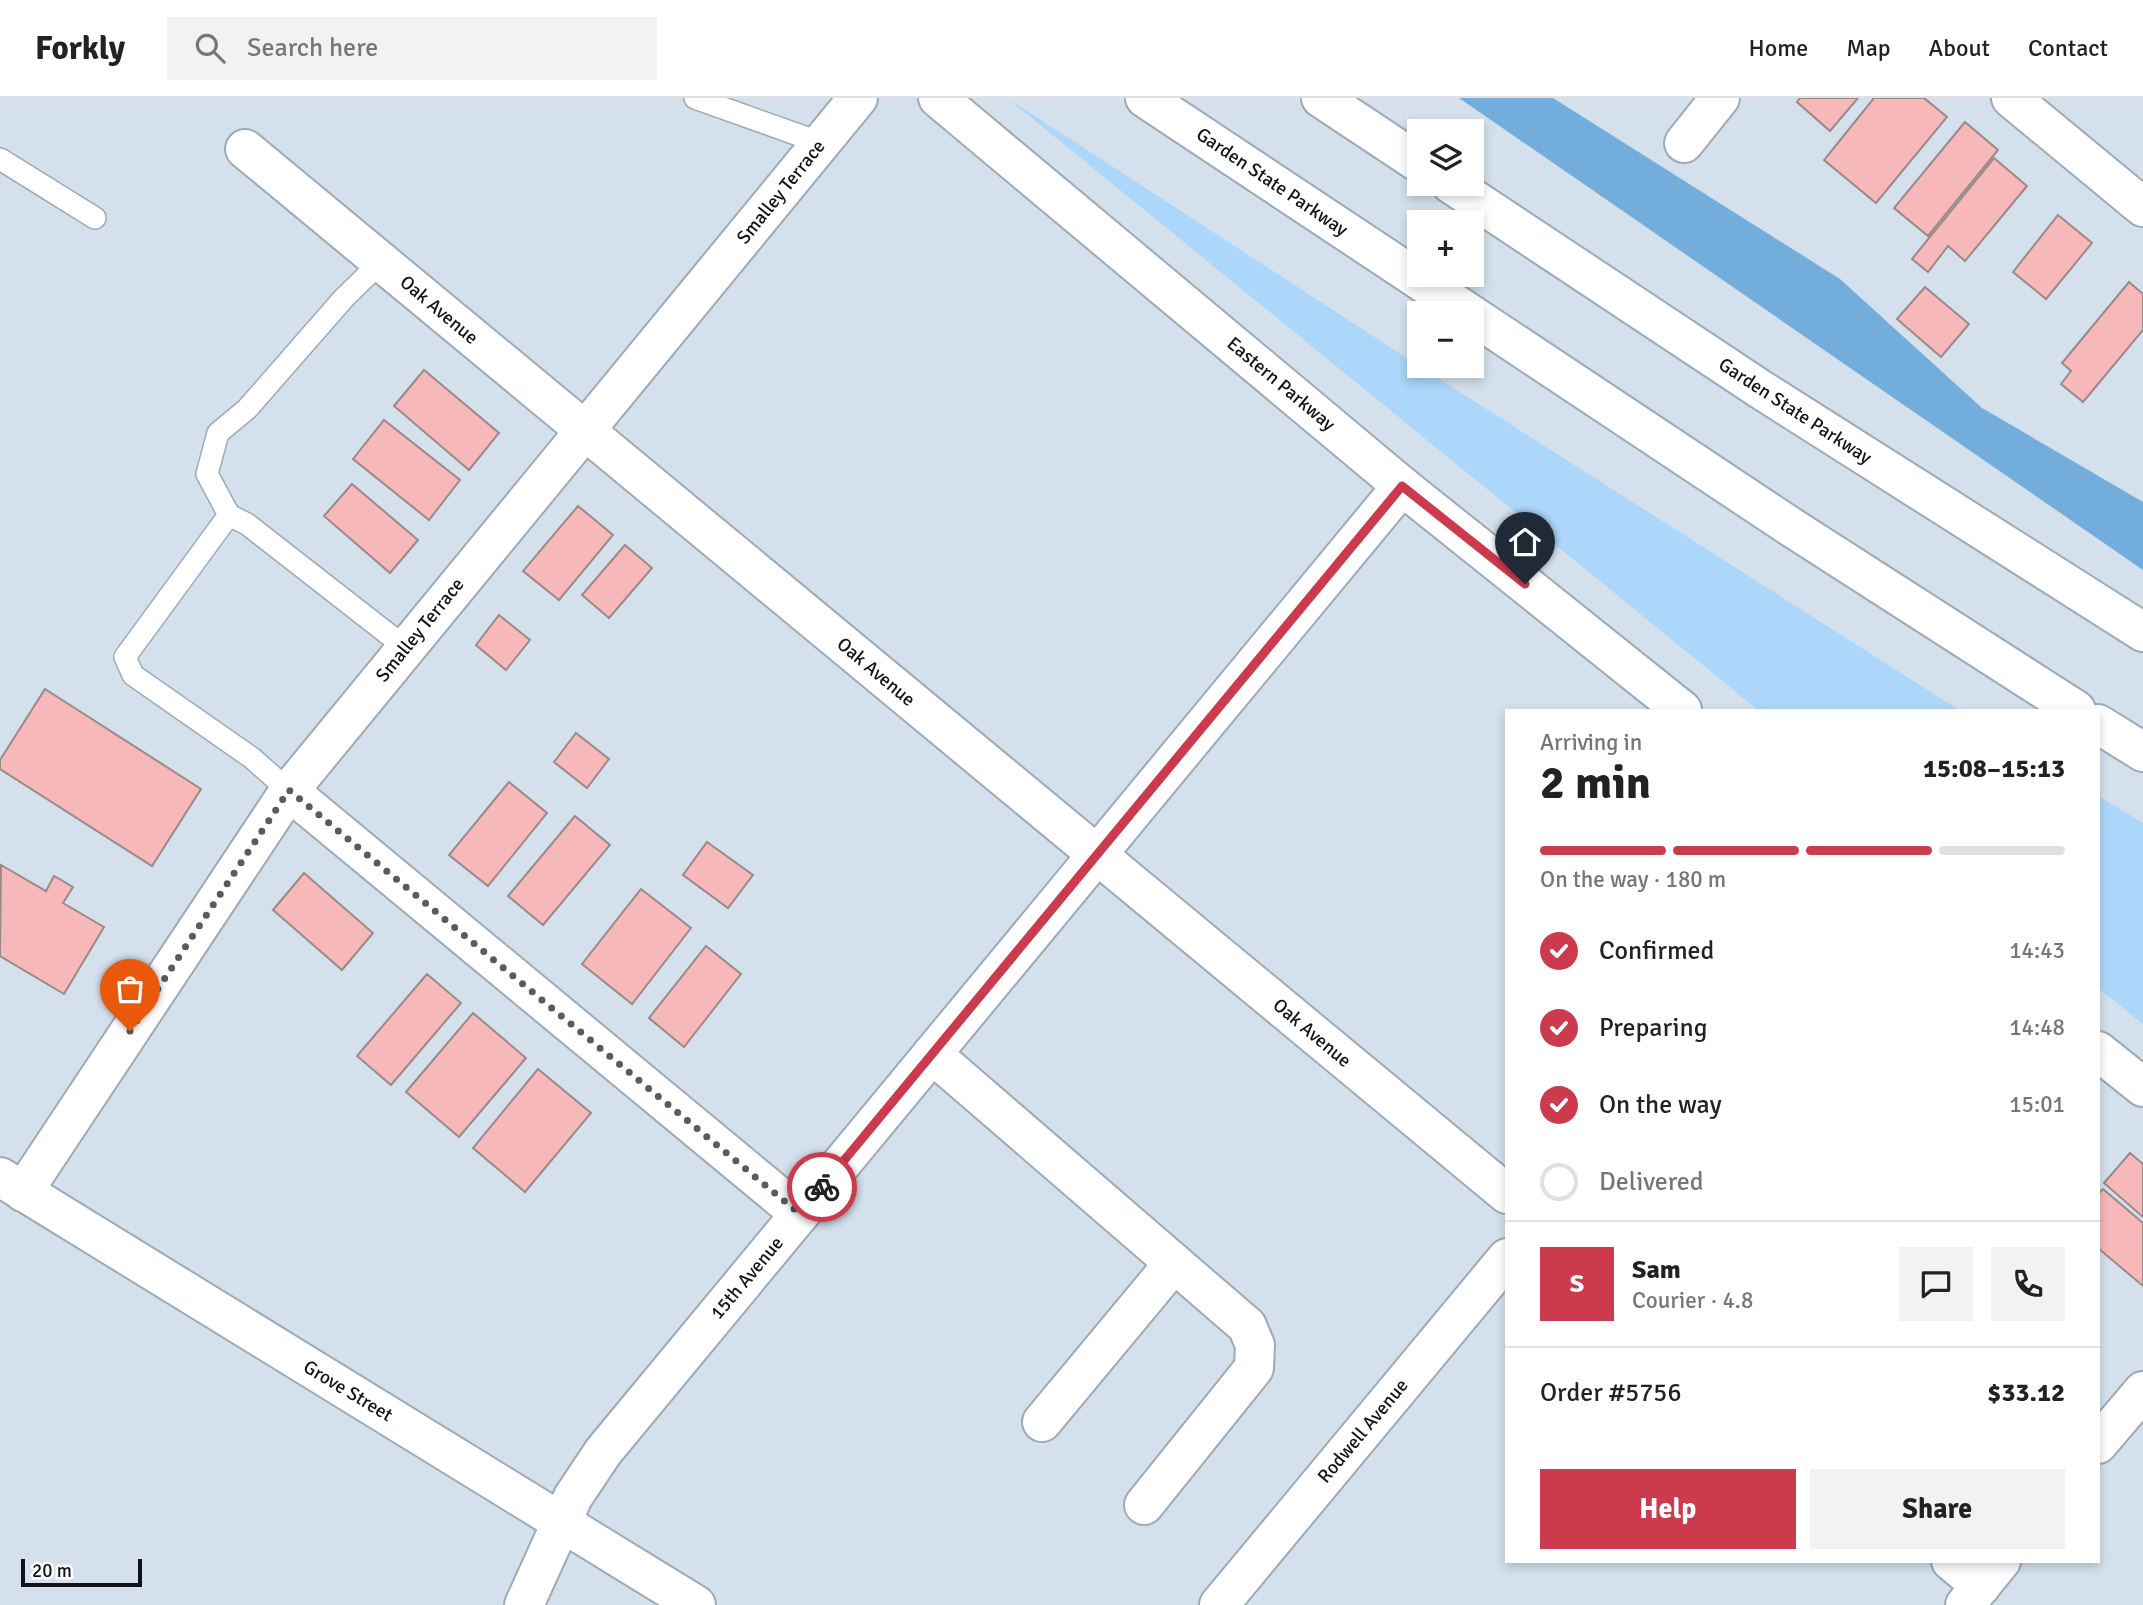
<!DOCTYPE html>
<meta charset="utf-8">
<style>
:root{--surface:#fff;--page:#f2f2f2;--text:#222;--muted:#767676;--line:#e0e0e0;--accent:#cc3b4d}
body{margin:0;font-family:Signika,sans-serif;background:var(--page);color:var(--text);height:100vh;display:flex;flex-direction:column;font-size:26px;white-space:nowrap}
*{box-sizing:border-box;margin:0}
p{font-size:23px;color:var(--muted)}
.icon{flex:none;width:38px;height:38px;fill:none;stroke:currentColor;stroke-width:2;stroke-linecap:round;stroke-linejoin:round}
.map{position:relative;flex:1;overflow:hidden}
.side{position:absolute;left:1505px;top:611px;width:595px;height:854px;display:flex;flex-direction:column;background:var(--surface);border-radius:0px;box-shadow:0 4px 10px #0003}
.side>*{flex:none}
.buttons{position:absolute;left:1407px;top:21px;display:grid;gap:14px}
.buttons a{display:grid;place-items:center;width:77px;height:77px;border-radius:0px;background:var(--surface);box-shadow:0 4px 10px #0003;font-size:35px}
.scale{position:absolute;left:21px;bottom:18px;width:121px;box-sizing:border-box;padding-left:7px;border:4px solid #101418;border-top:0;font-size:19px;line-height:24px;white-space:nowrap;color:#101418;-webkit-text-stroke:5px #fff;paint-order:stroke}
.pin{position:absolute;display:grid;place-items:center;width:60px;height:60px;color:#fff;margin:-72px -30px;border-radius:50% 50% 50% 0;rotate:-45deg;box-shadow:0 0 7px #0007}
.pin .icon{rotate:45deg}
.courier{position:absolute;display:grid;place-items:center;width:70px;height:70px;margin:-35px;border:5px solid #cc3b4d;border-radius:50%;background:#fff;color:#222;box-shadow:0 2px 9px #0007}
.head em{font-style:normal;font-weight:800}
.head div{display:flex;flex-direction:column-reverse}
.head{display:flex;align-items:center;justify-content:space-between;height:119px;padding:0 35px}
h1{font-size:46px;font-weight:800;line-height:52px}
.bar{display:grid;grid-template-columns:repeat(4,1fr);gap:10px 7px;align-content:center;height:84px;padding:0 35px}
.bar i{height:9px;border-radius:5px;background:var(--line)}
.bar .on{background:var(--accent)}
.bar p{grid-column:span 4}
.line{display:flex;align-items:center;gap:18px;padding:0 35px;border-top:2px solid var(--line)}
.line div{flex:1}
.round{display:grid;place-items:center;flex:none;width:74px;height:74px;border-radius:0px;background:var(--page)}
ol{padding:0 35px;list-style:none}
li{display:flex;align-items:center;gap:21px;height:77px}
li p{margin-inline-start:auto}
li .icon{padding:7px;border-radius:50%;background:var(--accent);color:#fff;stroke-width:4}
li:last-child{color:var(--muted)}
li i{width:38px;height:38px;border:4px solid var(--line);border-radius:50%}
.primary-button{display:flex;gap:14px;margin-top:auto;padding:14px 35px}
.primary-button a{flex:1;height:80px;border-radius:0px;background:var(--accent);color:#fff;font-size:28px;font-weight:800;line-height:80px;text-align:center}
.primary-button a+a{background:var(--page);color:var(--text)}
header{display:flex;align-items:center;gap:42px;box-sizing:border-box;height:98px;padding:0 35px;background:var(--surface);border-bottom:2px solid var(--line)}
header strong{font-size:33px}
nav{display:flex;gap:38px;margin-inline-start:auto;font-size:24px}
.search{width:490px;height:63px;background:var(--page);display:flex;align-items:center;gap:18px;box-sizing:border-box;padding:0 24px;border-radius:0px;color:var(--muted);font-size:26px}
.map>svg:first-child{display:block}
.green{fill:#acd7fa}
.forest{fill:#73addb}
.building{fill:#f6b8b8;stroke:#9b8989;stroke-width:2}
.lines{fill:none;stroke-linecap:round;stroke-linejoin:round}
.lane-casing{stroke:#9daab5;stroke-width:24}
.street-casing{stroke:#9daab5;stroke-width:42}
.secondary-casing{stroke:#9daab5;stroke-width:42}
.highway-casing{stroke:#9daab5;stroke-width:42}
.lane{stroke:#fff;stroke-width:21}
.street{stroke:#fff;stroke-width:38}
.secondary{stroke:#fff;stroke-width:38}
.highway{stroke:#fff;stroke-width:38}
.done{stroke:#555c63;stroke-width:7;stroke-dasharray:0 12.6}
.route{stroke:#cc3b4d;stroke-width:9}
.labels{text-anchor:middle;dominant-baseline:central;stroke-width:6;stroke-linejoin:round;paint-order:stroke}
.street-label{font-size:19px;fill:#101418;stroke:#fff}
</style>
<header>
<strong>Forkly</strong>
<div class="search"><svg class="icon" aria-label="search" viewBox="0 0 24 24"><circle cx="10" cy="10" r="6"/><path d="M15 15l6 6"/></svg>Search here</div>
<nav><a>Home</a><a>Map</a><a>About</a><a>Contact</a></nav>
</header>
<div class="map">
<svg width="2143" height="1507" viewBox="0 0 2143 1507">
<rect width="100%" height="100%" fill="#d4e1ed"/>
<g class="green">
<polygon points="1007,0 1419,268 1959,612 1758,612"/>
<polygon points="2098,698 2143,725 2143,926 2098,890"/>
</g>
<polygon class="forest" points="1459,0 1553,0 1840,181 1982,310 2143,404 2143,472"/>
<g class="building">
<polygon points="1800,0 1858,0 1830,33 1797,4"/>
<polygon points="1874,0 1924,0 1947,19 1876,105 1824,62"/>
<polygon points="1965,24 1998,52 1928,138 1894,110"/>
<polygon points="1994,60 2027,88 1965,163 1948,148 1928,174 1912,161"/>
<polygon points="2058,117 2092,145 2046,201 2013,174"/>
<polygon points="2129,184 2143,196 2143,232 2083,304 2061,286 2071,273 2062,265"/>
<polygon points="1925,189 1969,226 1941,259 1897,221"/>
<polygon points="424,272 499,335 469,372 394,308"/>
<polygon points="384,322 460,382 429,422 353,361"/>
<polygon points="352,386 418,442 390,475 324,418"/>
<polygon points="578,408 613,437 559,502 523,473"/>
<polygon points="625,447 652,470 609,520 582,497"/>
<polygon points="499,517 530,542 506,572 476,547"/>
<polygon points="45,591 201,691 152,768 0,671 0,662"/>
<polygon points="576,635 609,661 587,690 554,664"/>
<polygon points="509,684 547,715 488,788 449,757"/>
<polygon points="575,718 610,747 543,827 508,798"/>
<polygon points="707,744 753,777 728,810 683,777"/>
<polygon points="1,767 46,793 54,778 73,789 63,805 104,829 64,896 0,858"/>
<polygon points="304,775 373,835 342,872 273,812"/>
<polygon points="641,791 691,830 632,906 582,866"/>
<polygon points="706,848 741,876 684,949 649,920"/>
<polygon points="427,876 461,905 391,987 357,958"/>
<polygon points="473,915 526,960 459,1039 406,994"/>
<polygon points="538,971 591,1015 525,1094 473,1050"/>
<polygon points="2130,1055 2143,1066 2143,1119 2104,1085"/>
<polygon points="2103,1091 2143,1125 2143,1188 2098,1150 2098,1096"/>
</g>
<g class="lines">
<defs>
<g id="lane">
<polyline points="695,0 821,45"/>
<polyline points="0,61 95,120"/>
<polyline points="229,417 207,376 218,335 247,311 344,200 381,164"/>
<polyline points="289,693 252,660 133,577 125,559 229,417 247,426 406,550"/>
</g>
<g id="street">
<polyline points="1684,45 1720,0"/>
<polyline points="245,51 1507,1096"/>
<polyline points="289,693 800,1116"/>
<polyline points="932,956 1247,1228 1255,1247 1254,1270 1144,1407"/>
<polyline points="23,1094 289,693 858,0"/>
<polyline points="1042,1324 1174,1165"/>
<polyline points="2098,1346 2143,1293"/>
<polyline points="1951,1463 1981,1488"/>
<polyline points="524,1507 573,1399 603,1354 1402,388"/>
<polyline points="1219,1507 1507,1160"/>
<polyline points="1965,1507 2001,1463"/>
</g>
<g id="secondary">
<polyline points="938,0 1402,388 1682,612"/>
<polyline points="2011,0 2143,109"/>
<polyline points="2098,953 2143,989"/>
<polyline points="0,1079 696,1507"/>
</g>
<g id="highway">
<polyline points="1145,0 1469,215"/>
<polyline points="1321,0 1419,65"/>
<polyline points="1451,86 1760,291 2143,534"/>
<polyline points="1472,217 1791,429 2076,612"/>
<polyline points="2098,626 2143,654"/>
</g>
</defs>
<use href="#lane" class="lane-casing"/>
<use href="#street" class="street-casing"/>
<use href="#secondary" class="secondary-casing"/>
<use href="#highway" class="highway-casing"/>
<use href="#lane" class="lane"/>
<use href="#street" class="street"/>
<use href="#secondary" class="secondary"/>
<use href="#highway" class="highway"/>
</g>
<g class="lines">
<polyline class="done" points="130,933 289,692 800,1116 822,1089"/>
<polyline class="route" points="822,1089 1402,388 1525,486"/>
</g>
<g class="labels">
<g class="street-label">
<text transform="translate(1272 84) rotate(34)">Garden State Parkway</text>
<text transform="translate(781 94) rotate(-51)">Smalley Terrace</text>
<text transform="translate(439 212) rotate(40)">Oak Avenue</text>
<text transform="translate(1281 286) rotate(40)">Eastern Parkway</text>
<text transform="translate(1795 313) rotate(33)">Garden State Parkway</text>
<text transform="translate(420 532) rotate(-51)">Smalley Terrace</text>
<text transform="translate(876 574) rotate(40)">Oak Avenue</text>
<text transform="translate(1312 935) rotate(40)">Oak Avenue</text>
<text transform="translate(747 1180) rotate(-50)">15th Avenue</text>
<text transform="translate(348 1293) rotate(31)">Grove Street</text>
<text transform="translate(1363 1333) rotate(-50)">Rodwell Avenue</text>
</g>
</g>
</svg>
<div class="buttons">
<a><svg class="icon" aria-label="layers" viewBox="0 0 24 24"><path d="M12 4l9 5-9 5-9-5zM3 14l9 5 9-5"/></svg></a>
<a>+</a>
<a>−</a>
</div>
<div class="scale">20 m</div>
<div class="pin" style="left:130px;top:933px;background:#ea580c"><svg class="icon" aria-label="bag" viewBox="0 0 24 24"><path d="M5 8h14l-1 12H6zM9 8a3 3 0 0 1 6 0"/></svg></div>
<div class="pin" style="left:1525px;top:486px;background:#1f2937"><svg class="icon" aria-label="home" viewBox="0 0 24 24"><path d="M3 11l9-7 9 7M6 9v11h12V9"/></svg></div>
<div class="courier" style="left:822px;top:1089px"><svg class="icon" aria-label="bike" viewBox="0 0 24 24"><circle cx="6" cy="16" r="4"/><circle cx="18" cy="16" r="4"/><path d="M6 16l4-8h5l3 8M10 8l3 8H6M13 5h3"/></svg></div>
<section class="side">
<div class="head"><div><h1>2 min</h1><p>Arriving in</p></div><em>15:08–15:13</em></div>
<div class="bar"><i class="on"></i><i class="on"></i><i class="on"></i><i></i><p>On the way · 180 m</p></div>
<ol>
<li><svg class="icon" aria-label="check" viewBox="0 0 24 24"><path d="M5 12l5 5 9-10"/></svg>Confirmed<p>14:43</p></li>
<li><svg class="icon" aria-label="check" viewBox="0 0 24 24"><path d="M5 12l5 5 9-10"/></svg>Preparing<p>14:48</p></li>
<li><svg class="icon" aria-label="check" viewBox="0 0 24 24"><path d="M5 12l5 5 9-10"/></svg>On the way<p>15:01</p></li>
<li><i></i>Delivered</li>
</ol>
<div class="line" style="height:126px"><b class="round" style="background:var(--accent);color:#fff">S</b><div><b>Sam</b><p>Courier · 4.8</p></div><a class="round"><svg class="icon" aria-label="chat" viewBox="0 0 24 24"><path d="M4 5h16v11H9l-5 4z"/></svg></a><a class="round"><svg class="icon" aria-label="phone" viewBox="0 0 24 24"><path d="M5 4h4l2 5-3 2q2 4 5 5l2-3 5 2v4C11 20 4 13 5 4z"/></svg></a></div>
<div class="line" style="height:91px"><div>Order #5756</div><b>$33.12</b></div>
<div class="primary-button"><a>Help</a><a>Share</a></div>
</section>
</div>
